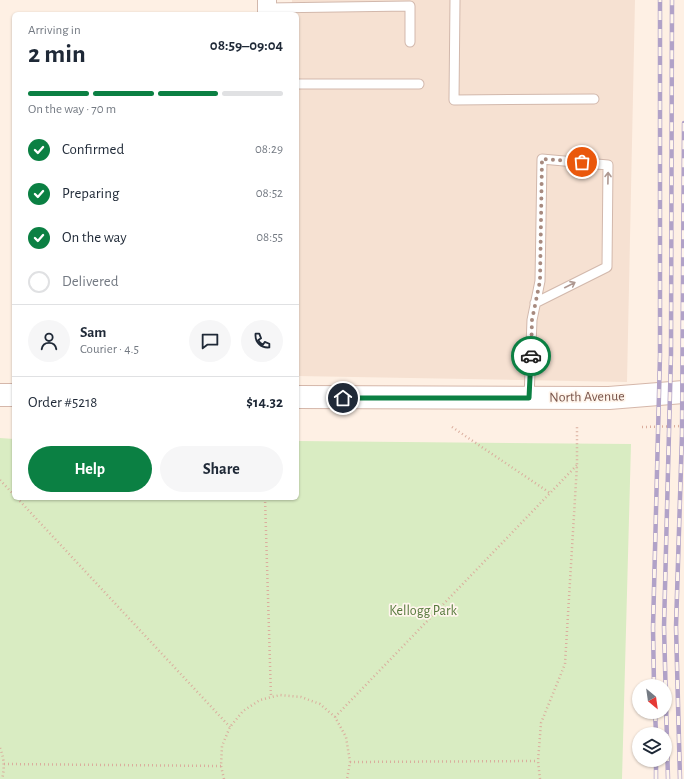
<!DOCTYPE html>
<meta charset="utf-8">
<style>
:root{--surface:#fff;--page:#f6f6f7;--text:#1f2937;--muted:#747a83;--line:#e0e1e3;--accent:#0b8043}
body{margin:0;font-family:"Alegreya Sans",sans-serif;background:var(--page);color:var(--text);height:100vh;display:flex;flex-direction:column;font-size:15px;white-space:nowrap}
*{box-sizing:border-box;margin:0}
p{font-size:13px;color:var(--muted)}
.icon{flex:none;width:22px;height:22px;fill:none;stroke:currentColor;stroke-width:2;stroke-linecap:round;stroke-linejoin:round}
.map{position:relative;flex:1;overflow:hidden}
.sheet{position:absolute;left:12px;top:12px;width:287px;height:488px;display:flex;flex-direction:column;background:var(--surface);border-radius:6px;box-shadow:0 1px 3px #0004}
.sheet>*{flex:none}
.needle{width:26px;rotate:151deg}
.buttons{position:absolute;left:632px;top:679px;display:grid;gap:8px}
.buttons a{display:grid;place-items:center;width:40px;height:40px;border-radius:50%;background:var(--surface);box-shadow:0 1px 3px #0004;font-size:20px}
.pin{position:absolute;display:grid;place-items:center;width:34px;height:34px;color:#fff;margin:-17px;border:2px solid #fff;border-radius:50%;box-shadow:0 1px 4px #0007}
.courier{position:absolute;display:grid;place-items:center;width:40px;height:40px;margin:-20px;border:3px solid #0b8043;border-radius:50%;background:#fff;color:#222;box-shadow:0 1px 5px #0007}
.summary em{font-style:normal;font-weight:700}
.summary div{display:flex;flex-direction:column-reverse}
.summary{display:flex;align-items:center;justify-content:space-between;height:68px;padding:0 16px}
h1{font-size:26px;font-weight:700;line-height:30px}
.bar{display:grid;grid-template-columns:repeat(4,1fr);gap:6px 4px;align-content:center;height:48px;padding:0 16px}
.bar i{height:5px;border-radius:3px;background:var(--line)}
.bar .current{background:var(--accent)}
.bar p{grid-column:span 4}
.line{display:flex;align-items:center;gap:10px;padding:0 16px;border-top:1px solid var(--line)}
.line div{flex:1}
.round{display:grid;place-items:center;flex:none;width:42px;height:42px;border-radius:21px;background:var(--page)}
ol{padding:0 16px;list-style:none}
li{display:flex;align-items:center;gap:12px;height:44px}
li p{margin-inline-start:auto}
li .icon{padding:4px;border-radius:50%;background:var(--accent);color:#fff;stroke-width:4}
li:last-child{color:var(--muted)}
li i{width:22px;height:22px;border:2px solid var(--line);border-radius:50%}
.button{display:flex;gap:8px;margin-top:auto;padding:8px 16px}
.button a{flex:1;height:46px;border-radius:24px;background:var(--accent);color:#fff;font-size:16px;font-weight:700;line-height:46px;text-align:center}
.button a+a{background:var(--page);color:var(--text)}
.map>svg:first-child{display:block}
.residential{fill:#f6e1d2}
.green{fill:#d9ecc2}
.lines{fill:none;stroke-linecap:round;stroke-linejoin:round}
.service-casing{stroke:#d2b8ac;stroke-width:11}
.minor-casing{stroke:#d2b8ac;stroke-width:20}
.secondary-casing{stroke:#d5b7aa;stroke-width:24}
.path{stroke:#daad9d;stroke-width:2.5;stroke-dasharray:1 3;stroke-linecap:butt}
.service{stroke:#fff;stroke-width:9}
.minor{stroke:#fff;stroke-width:18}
.secondary{stroke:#fff;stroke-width:22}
.rail-casing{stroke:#b1a2c8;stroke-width:4.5}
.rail{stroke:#fff5ec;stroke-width:3;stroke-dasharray:9;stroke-linecap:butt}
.oneway{stroke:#ae9891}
.done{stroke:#a78a7f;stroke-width:4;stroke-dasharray:0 7.2}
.route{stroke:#0b8043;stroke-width:5}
.labels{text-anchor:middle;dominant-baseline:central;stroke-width:3.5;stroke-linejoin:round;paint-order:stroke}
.street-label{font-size:14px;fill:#785348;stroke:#fff5ec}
.park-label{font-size:14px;fill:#56793c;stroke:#fff5ec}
</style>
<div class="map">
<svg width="684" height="779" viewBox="0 0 684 779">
<rect width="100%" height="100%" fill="#fef0e4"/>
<polygon class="residential" points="292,0 635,0 627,382 297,376 297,14 292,14"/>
<polygon class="green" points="0,438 14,439 14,498 297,498 297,441 631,444 622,779 0,779"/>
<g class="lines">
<defs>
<g id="service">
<polyline points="455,0 454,100 594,99"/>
<polyline points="267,8 410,6 410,42"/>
<polyline points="297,84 419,84"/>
<polyline points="529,398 532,320 540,281 542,159 608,165 607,267 535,303"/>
</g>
<polyline id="minor" points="267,14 267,0"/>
<g id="secondary">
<polyline points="0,395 14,395"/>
<polyline points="297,397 609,398 684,392"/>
</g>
</defs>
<use href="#service" class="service-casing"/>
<use href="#minor" class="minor-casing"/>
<use href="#secondary" class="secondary-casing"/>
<g class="path">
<polyline points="452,427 550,493"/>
<polyline points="642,427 684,426"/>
<polyline points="0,480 14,495"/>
<polyline points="17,498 230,727"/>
<polyline points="265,498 271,697"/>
<polyline points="335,717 577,465"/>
<path d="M0 748C4 758 5 768 2 779"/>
<polyline points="350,762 538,761"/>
<polyline points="4,764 221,766"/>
<polyline points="224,779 221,766 222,746 230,727 243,711 260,700 280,695 301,697 320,704 335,717 346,737 350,762 347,779"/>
<polyline points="540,779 538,761 541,723 565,664 577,465 577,427"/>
</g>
<use href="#service" class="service"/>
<use href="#minor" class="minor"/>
<use href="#secondary" class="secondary"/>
<defs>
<g id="rail">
<polyline points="654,686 653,628 660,355 660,0"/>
<polyline points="655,712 656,734"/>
<polyline points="656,779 656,760"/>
<polyline points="668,779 664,627 671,354 672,0"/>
<polyline points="680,779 676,627 682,434 684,123"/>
</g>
</defs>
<use href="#rail" class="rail-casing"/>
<use href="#rail" class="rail"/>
</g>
<defs><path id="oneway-shaft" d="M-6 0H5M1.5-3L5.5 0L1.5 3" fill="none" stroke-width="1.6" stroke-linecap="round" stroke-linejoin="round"/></defs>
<g class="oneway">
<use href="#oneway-shaft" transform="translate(608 178) rotate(-89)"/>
<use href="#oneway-shaft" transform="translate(570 285) rotate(-27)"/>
</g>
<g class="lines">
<polyline class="done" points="531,356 532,320 540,281 542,159 582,162"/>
<polyline class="route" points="343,398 529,398 531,356"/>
</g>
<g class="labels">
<g class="street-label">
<text transform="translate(587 397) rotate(-1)">North Avenue</text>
</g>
<g class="park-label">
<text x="423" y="611">Kellogg Park</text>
</g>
</g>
</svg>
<div class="buttons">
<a><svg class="needle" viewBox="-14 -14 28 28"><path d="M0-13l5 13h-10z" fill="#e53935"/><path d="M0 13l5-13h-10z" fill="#747a83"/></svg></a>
<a><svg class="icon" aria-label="layers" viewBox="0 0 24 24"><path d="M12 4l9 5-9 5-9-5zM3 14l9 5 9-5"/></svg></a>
</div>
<div class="pin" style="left:582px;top:162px;background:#ea580c"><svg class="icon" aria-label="bag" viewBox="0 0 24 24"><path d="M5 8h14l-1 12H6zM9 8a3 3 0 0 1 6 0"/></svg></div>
<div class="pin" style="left:343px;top:398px;background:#1f2937"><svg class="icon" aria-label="home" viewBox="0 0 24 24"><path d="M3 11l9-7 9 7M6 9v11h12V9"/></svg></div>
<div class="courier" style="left:531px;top:356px"><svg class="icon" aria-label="car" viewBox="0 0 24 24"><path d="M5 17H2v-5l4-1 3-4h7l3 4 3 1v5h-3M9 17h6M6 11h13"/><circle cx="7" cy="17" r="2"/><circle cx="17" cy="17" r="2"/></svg></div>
<section class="sheet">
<div class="summary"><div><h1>2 min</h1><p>Arriving in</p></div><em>08:59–09:04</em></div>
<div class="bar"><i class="current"></i><i class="current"></i><i class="current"></i><i></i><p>On the way · 70 m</p></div>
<ol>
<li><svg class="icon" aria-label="check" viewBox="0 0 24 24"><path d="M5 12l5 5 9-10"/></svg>Confirmed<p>08:29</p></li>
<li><svg class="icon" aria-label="check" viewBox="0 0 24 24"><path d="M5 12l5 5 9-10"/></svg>Preparing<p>08:52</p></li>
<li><svg class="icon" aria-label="check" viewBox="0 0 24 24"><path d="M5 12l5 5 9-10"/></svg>On the way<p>08:55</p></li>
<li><i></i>Delivered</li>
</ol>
<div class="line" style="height:72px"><a class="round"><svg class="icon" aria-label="person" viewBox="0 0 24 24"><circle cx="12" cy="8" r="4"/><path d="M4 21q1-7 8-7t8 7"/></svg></a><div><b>Sam</b><p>Courier · 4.5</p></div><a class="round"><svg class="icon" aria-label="chat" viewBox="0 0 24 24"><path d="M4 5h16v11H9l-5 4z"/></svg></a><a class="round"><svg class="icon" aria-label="phone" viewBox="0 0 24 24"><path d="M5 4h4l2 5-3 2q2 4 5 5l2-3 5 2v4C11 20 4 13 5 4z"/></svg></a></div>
<div class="line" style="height:52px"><div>Order #5218</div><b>$14.32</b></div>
<div class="button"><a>Help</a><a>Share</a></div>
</section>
</div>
